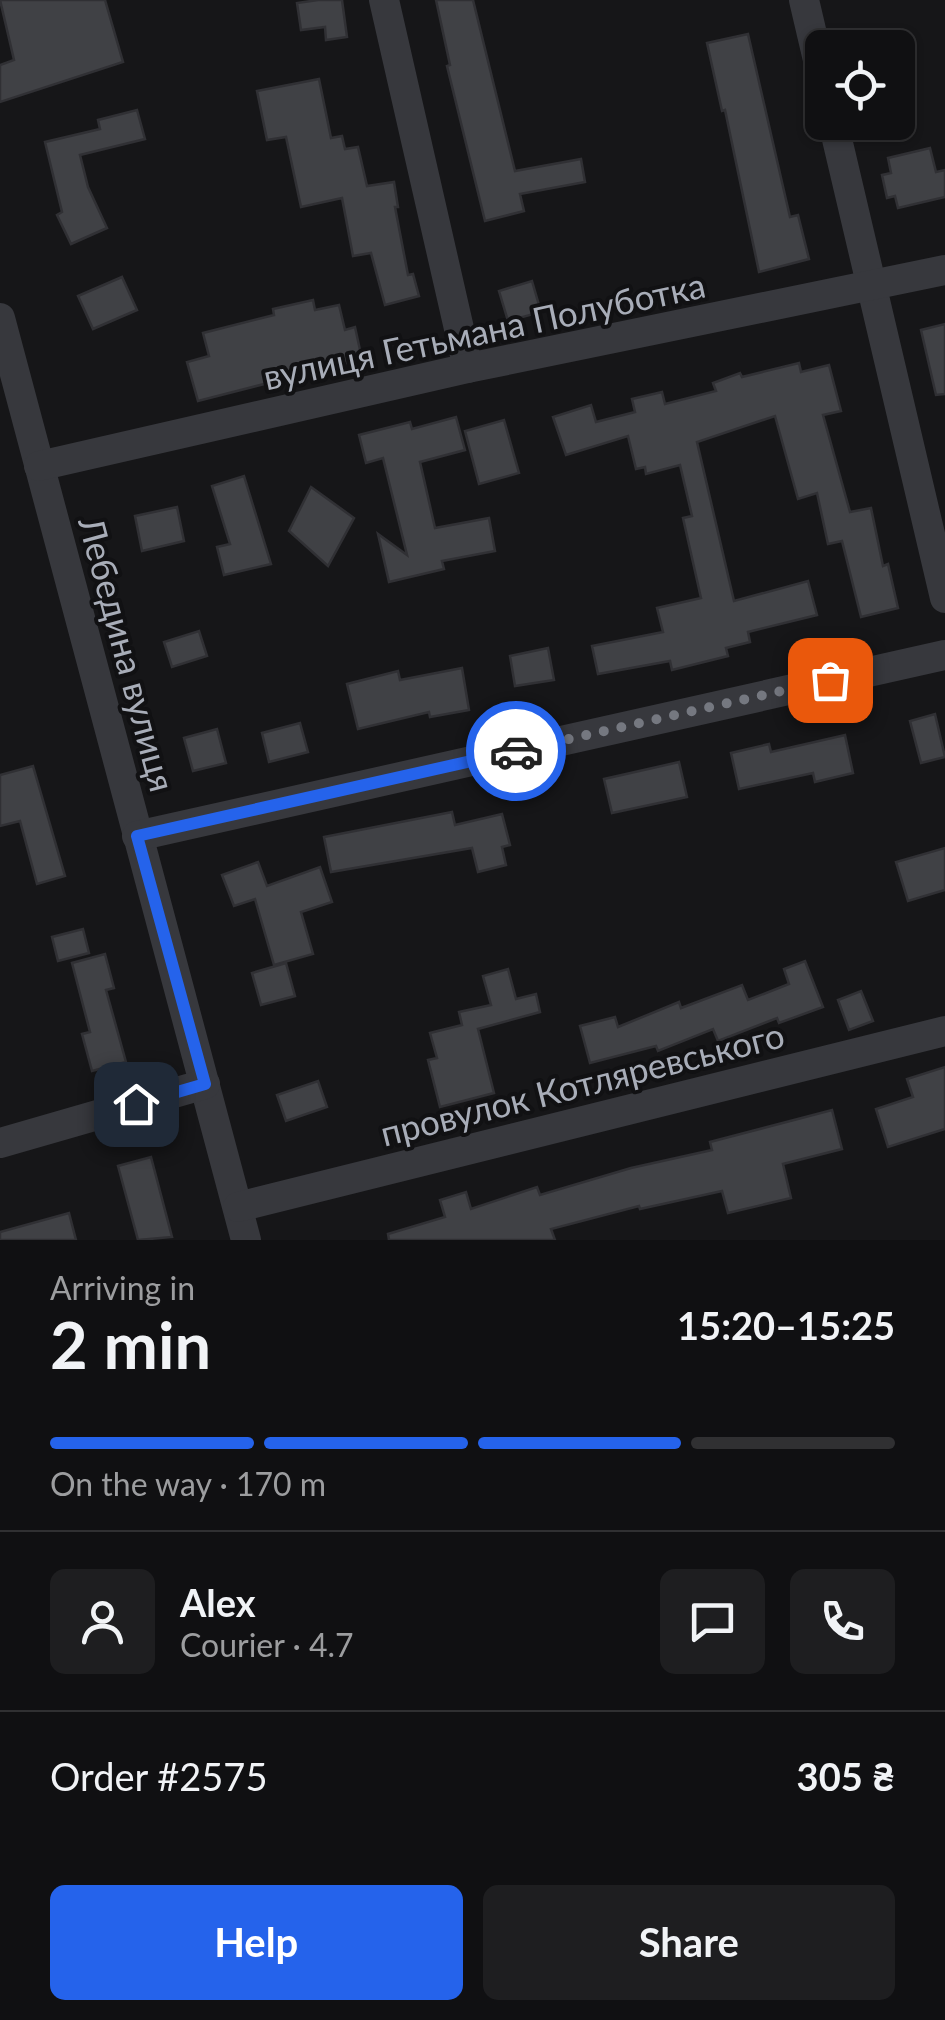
<!DOCTYPE html>
<meta charset="utf-8">
<style>
:root{--surface:#101012;--page:#1e1e20;--text:#f1f3f6;--muted:#9c9d9f;--line:#303032;--accent:#2563eb}
body{margin:0;font-family:Lato,sans-serif;background:var(--page);color:var(--text);height:100vh;display:flex;flex-direction:column;font-size:38px;white-space:nowrap}
*{box-sizing:border-box;margin:0}
p{font-size:32px;color:var(--muted)}
.icon{flex:none;width:55px;height:55px;fill:none;stroke:currentColor;stroke-width:2;stroke-linecap:round;stroke-linejoin:round}
.map{position:relative;height:1240px;overflow:hidden}
.panel{display:flex;flex-direction:column;background:var(--surface);flex:1}
.panel>*{flex:none}
.tools{position:absolute;left:805px;top:30px;display:grid;gap:20px}
.tools a{display:grid;place-items:center;width:110px;height:110px;border-radius:15px;background:var(--surface);box-shadow:0 2px 8px #0004,0 0 0 2px var(--line);font-size:50px}
.pin{position:absolute;display:grid;place-items:center;width:85px;height:85px;color:#fff;margin:-42px;border-radius:20px;box-shadow:0 5px 15px #0006}
.courier{position:absolute;display:grid;place-items:center;width:100px;height:100px;margin:-50px;border:8px solid #2563eb;border-radius:50%;background:#fff;color:#222;box-shadow:0 2px 12px #0007}
.overview em{font-style:normal;font-weight:700}
.overview div{display:flex;flex-direction:column-reverse}
.overview{display:flex;align-items:center;justify-content:space-between;height:170px;padding:0 50px}
h1{font-size:65px;font-weight:700;line-height:75px}
.bar{display:grid;grid-template-columns:repeat(4,1fr);gap:15px 10px;align-content:center;height:120px;padding:0 50px}
.bar i{height:12px;border-radius:8px;background:var(--line)}
.bar .on{background:var(--accent)}
.bar p{grid-column:span 4}
.line{display:flex;align-items:center;gap:25px;padding:0 50px;border-top:2px solid var(--line)}
.line div{flex:1}
.round{display:grid;place-items:center;flex:none;width:105px;height:105px;border-radius:15px;background:var(--page)}
.button{display:flex;gap:20px;margin-top:auto;padding:20px 50px}
.button a{flex:1;height:115px;border-radius:15px;background:var(--accent);color:#fff;font-size:40px;font-weight:700;line-height:115px;text-align:center}
.button a+a{background:var(--page);color:var(--text)}
.map>svg:first-child{display:block}
.building{fill:#404145;stroke:#303034;stroke-width:2.5}
.lines{fill:none;stroke-linecap:round;stroke-linejoin:round}
.minor{stroke:#37383d;stroke-width:30}
.done{stroke:#757880;stroke-width:10;stroke-dasharray:0 18}
.route{stroke:#2563eb;stroke-width:12}
.labels{text-anchor:middle;dominant-baseline:central;stroke-width:8;stroke-linejoin:round;paint-order:stroke}
.street-label{font-size:35px;fill:#a8adb8;stroke:#111113}
</style>
<div class="map">
<svg width="945" height="1240" viewBox="0 0 945 1240">
<rect width="100%" height="100%" fill="#161618"/>
<g class="building">
<polygon points="0,0 105,0 123,62 0,102 0,65 14,60"/>
<polygon points="318,0 342,0 347,37 326,40 325,27 301,30 297,3"/>
<polygon points="436,0 473,0 515,171 581,159 585,182 520,194 524,211 485,221 447,66 450,65"/>
<polygon points="748,34 790,217 798,215 809,259 759,272 725,110 722,111 707,43"/>
<polygon points="319,79 331,138 342,136 345,149 358,147 367,186 394,182 398,207 395,207 408,275 413,274 419,296 385,305 371,253 353,256 342,198 301,207 286,137 267,140 257,91"/>
<polygon points="137,110 145,139 80,155 88,187 107,228 71,244 57,215 62,212 45,142 100,129 98,120"/>
<polygon points="930,148 936,172 945,170 945,197 898,208 895,196 887,198 882,175 891,173 888,158"/>
<polygon points="122,277 137,310 93,329 78,296"/>
<polygon points="532,281 541,312 508,321 499,291"/>
<polygon points="313,300 315,310 339,305 345,330 355,327 362,359 198,401 187,362 209,356 203,333 274,315 273,309"/>
<polygon points="945,324 945,394 936,395 921,330"/>
<polygon points="799,363 801,372 829,365 841,411 823,415 850,512 871,508 883,566 888,564 898,608 861,617 842,541 828,544 817,493 798,499 775,416 697,442 734,601 808,581 817,615 748,632 750,642 726,648 728,656 672,670 670,661 598,674 592,646 663,632 657,608 701,598 683,518 692,516 680,465 646,474 645,467 636,469 628,436 566,455 553,417 591,405 596,422 635,412 632,399 662,392 665,404 716,391 713,383 740,373 742,377"/>
<polygon points="456,417 465,450 420,462 435,528 489,518 495,551 442,561 444,569 389,582 378,534 407,555 383,458 366,463 359,435 410,422 412,429"/>
<polygon points="504,420 519,473 479,484 465,431"/>
<polygon points="244,476 271,564 224,575 217,547 230,544 212,486"/>
<polygon points="311,487 354,518 328,566 289,531"/>
<polygon points="177,507 184,541 142,551 135,516"/>
<polygon points="199,631 207,656 172,667 164,642"/>
<polygon points="548,648 554,680 515,686 510,656"/>
<polygon points="462,668 469,710 430,717 429,712 358,729 347,684 398,671 400,680"/>
<polygon points="935,714 945,757 921,763 910,721"/>
<polygon points="300,723 308,752 269,762 262,733"/>
<polygon points="217,729 226,763 193,771 184,738"/>
<polygon points="845,735 853,773 815,782 813,773 739,789 731,753 769,744 771,752"/>
<polygon points="679,762 687,797 612,813 604,779"/>
<polygon points="33,766 65,876 37,884 20,821 0,826 0,775"/>
<polygon points="452,812 455,825 502,814 510,845 502,847 506,865 478,872 472,848 331,872 324,837"/>
<polygon points="945,848 945,890 908,901 896,862"/>
<polygon points="258,862 267,886 320,867 332,902 301,912 313,954 274,965 255,899 234,906 222,875"/>
<polygon points="83,929 89,953 58,961 52,937"/>
<polygon points="105,954 114,988 106,990 126,1062 92,1071 82,1034 90,1032 72,963"/>
<polygon points="805,961 823,1007 779,1023 777,1018 718,1041 713,1029 658,1051 656,1046 590,1063 580,1026 615,1017 618,1027 679,1002 681,1008 742,985 748,1000 789,984 784,969"/>
<polygon points="286,963 295,996 261,1005 252,973"/>
<polygon points="508,969 516,999 536,994 540,1012 478,1029 494,1093 440,1107 428,1060 437,1058 430,1033 462,1025 459,1012 491,1005 483,976"/>
<polygon points="861,991 873,1021 849,1030 838,1000"/>
<polygon points="945,1067 945,1129 888,1147 876,1109 913,1097 907,1079"/>
<polygon points="318,1081 327,1107 286,1121 277,1095"/>
<polygon points="832,1110 842,1149 783,1164 791,1198 728,1213 722,1191 640,1209 639,1206 551,1229 555,1240 389,1240 388,1234 445,1217 440,1200 466,1192 471,1209 537,1187 540,1195 631,1168 712,1150 710,1142"/>
<polygon points="151,1157 172,1237 138,1240 118,1166"/>
<polygon points="69,1213 76,1240 0,1240 0,1232"/>
</g>
<g class="lines">
<g class="minor">
<polyline points="384,0 468,368"/>
<polyline points="804,0 822,77"/>
<polyline points="833,122 945,598"/>
<polyline points="0,318 246,1240"/>
<polyline points="39,466 468,368 945,270"/>
<polyline points="137,836 945,655"/>
<polyline points="0,1143 205,1084"/>
<polyline points="238,1207 945,1031"/>
</g>
</g>
<g class="lines">
<polyline class="done" points="516,751 830,680"/>
<polyline class="route" points="136,1104 205,1084 137,836 516,751"/>
</g>
<g class="labels">
<g class="street-label">
<text transform="translate(484 330) rotate(-12)">вулиця Гетьмана Полуботка</text>
<text transform="translate(128 654) rotate(75)">Лебедина вулиця</text>
<text transform="translate(582 1083) rotate(-14)">провулок Котляревського</text>
</g>
</g>
</svg>
<div class="tools">
<a><svg class="icon" aria-label="locate" viewBox="0 0 24 24"><circle cx="12" cy="12" r="6"/><path d="M12 2v4M12 18v4M2 12h4M18 12h4"/></svg></a>
</div>
<div class="pin" style="left:830px;top:680px;background:#ea580c"><svg class="icon" aria-label="bag" viewBox="0 0 24 24"><path d="M5 8h14l-1 12H6zM9 8a3 3 0 0 1 6 0"/></svg></div>
<div class="pin" style="left:136px;top:1104px;background:#1f2937"><svg class="icon" aria-label="home" viewBox="0 0 24 24"><path d="M3 11l9-7 9 7M6 9v11h12V9"/></svg></div>
<div class="courier" style="left:516px;top:751px"><svg class="icon" aria-label="car" viewBox="0 0 24 24"><path d="M5 17H2v-5l4-1 3-4h7l3 4 3 1v5h-3M9 17h6M6 11h13"/><circle cx="7" cy="17" r="2"/><circle cx="17" cy="17" r="2"/></svg></div>
</div>
<section class="panel">
<div class="overview"><div><h1>2 min</h1><p>Arriving in</p></div><em>15:20–15:25</em></div>
<div class="bar"><i class="on"></i><i class="on"></i><i class="on"></i><i></i><p>On the way · 170 m</p></div>
<div class="line" style="height:180px"><a class="round"><svg class="icon" aria-label="person" viewBox="0 0 24 24"><circle cx="12" cy="8" r="4"/><path d="M4 21q1-7 8-7t8 7"/></svg></a><div><b>Alex</b><p>Courier · 4.7</p></div><a class="round"><svg class="icon" aria-label="chat" viewBox="0 0 24 24"><path d="M4 5h16v11H9l-5 4z"/></svg></a><a class="round"><svg class="icon" aria-label="phone" viewBox="0 0 24 24"><path d="M5 4h4l2 5-3 2q2 4 5 5l2-3 5 2v4C11 20 4 13 5 4z"/></svg></a></div>
<div class="line" style="height:130px"><div>Order #2575</div><b>305 ₴</b></div>
<div class="button"><a>Help</a><a>Share</a></div>
</section>
